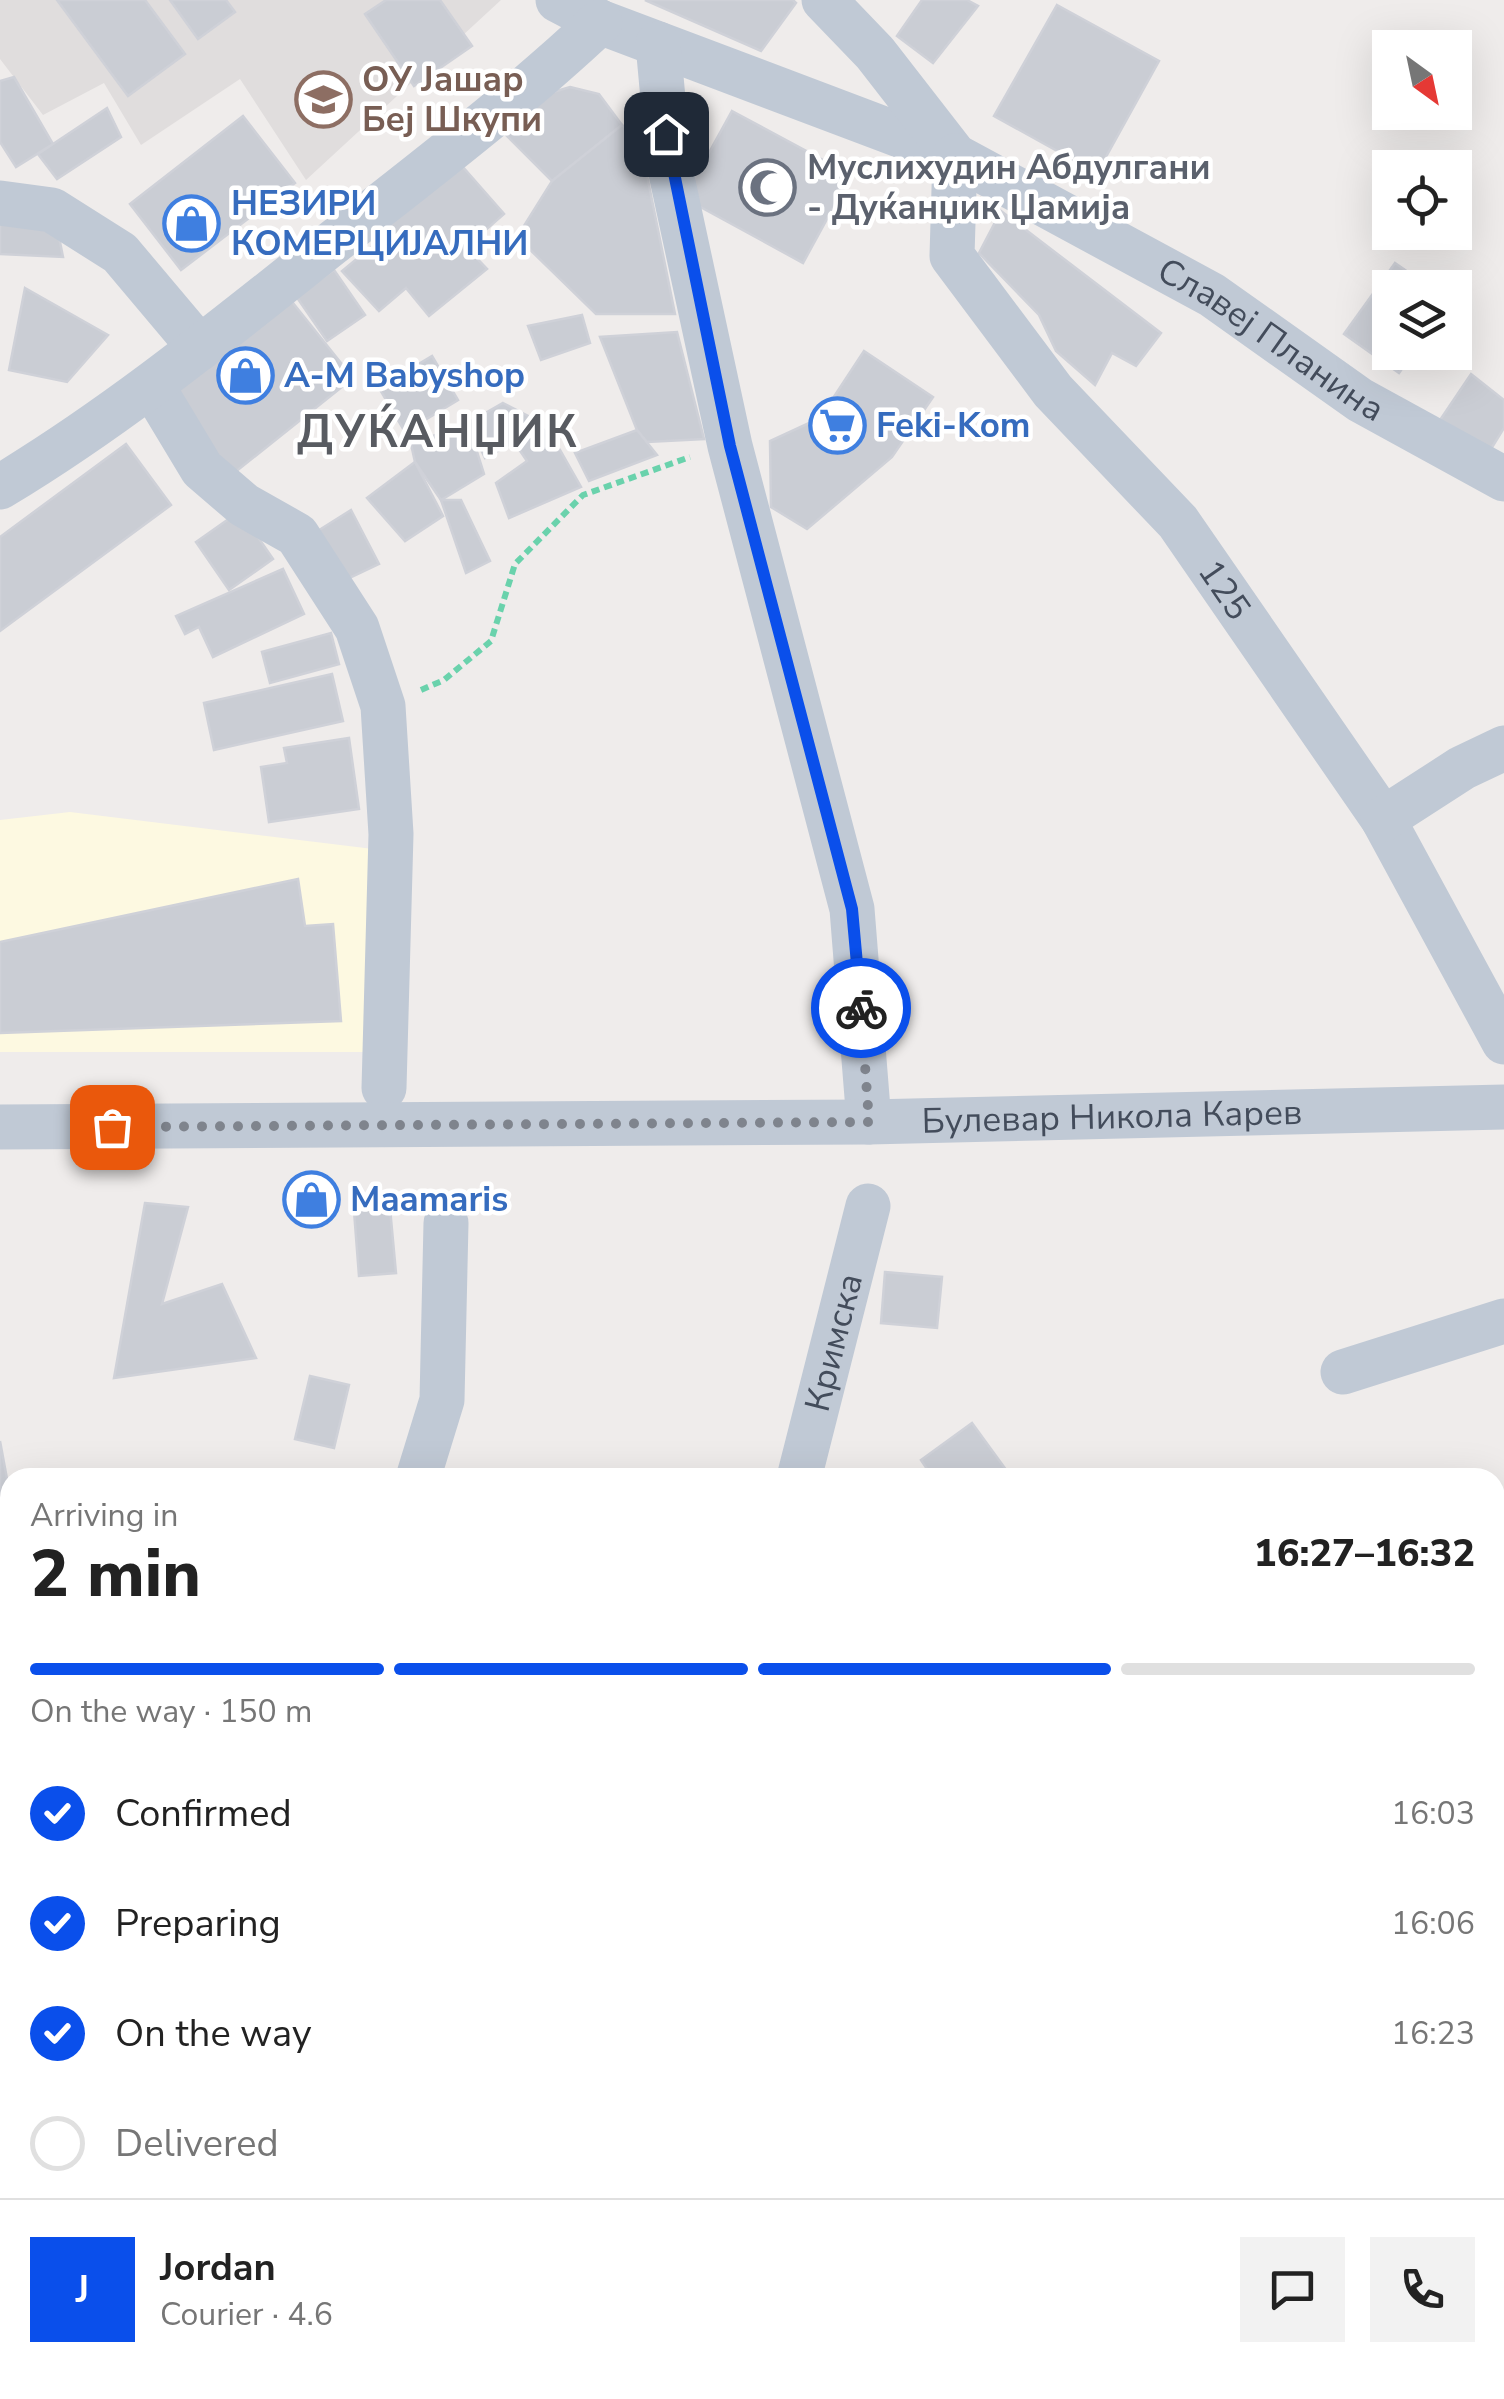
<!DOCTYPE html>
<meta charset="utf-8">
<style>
:root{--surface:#fff;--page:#f2f2f2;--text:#222;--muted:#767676;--line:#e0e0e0;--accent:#0a4feb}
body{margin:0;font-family:"Nunito Sans",sans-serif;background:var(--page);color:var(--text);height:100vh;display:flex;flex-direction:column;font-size:38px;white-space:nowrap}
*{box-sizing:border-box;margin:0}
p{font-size:32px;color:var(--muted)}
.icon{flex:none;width:55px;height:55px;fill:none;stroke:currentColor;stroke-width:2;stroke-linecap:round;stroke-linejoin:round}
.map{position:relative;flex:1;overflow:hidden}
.details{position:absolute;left:0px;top:1468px;width:1505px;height:932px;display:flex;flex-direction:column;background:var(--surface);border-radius:30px 30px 0 0;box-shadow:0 10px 40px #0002}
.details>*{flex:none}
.needle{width:65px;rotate:147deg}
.tools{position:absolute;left:1372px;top:30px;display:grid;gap:20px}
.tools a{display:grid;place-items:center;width:100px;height:100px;border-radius:0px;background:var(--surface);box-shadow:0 10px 40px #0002;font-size:50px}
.pin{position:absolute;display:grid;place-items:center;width:85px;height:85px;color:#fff;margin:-42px;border-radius:20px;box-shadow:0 5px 15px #0006}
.courier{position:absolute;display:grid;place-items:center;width:100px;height:100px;margin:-50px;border:8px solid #0a4feb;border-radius:50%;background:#fff;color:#222;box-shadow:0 2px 12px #0007}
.headline em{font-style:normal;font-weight:800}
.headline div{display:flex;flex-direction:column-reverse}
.headline{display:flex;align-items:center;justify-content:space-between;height:170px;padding:0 30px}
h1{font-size:65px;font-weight:800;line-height:75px}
.bar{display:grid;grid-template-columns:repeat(4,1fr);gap:15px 10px;align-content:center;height:120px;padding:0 30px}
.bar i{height:12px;border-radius:8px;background:var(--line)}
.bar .active{background:var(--accent)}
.bar p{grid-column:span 4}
.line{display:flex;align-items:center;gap:25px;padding:0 30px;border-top:2px solid var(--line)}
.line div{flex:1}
.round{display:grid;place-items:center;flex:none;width:105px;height:105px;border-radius:0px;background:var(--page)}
ol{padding:0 30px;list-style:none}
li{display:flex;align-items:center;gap:30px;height:110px}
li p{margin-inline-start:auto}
li .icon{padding:10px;border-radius:50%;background:var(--accent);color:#fff;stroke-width:4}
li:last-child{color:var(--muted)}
li i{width:55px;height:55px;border:5px solid var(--line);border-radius:50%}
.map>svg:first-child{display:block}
.commercial{fill:#fdf9e1}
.education{fill:#e0dddd}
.building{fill:#cacdd4;stroke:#cfd1d8;stroke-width:2.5}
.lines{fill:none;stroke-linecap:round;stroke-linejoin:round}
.path{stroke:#6ad2ac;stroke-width:6;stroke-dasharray:8 5;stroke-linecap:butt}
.minor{stroke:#c0c9d5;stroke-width:45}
.done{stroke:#7f848d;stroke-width:10;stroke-dasharray:0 18}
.route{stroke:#0a4feb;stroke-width:12}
.labels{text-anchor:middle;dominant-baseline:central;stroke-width:9;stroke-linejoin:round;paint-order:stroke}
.education-label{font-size:35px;font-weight:bold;fill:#785e54;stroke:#fff;text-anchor:start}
.worship-label{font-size:35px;font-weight:bold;fill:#5b616d;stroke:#fff;text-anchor:start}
.shop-label{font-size:35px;font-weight:bold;fill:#366cbe;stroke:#fff;text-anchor:start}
.street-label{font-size:35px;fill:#434c5b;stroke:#fff}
.district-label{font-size:45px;font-weight:bold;letter-spacing:2.5px;fill:#585b61;stroke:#fff}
</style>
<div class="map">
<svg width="1504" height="2399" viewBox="0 0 1504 2399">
<rect width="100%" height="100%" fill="#efeceb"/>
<polygon class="commercial" points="70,812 406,853 397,1052 0,1052 0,820"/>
<polygon class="education" points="0,0 501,0 306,180 240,79 141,145 104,83 43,115 0,59"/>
<g class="building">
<polygon points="57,0 145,0 185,54 128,96"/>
<polygon points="170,0 226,0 235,12 198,39"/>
<polygon points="386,0 440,0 472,46 414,86 365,14"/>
<polygon points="645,0 793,0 796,3 761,51"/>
<polygon points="922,0 967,0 978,6 933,63 897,36"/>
<polygon points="1057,5 1159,61 1097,173 994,116"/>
<polygon points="14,77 53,144 16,167 0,142 0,81"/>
<polygon points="570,87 599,94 622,125 552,181 497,126 540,96"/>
<polygon points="107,108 121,137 57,179 38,154"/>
<polygon points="732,111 851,175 803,263 684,198"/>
<polygon points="243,116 295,183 181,270 130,204"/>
<polygon points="622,125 640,141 675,314 596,314 517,237 552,181"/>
<polygon points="455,158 504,214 466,247 487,269 429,316 406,288 379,311 342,271 381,239 366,230"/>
<polygon points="1001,211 1161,333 1136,366 1112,353 1095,385 1056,351 1039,315 979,253"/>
<polygon points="0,217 55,217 63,257 0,254"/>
<polygon points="1395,263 1431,288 1390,288 1390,352 1414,352 1399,373 1344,334"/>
<polygon points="334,270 365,315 327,341 296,296"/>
<polygon points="25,288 108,335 67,382 9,370"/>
<polygon points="289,298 353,378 229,477 165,396"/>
<polygon points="582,315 590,343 541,360 528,326"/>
<polygon points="677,332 704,439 647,442 637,430 600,337"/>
<polygon points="864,351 933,397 892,457 807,529 771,507 770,441 820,418"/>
<polygon points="432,356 458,400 405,432 379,388"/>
<polygon points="1471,374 1504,400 1504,428 1491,449 1440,420"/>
<polygon points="503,403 536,420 560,450 581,487 509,518 496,483 527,461 514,442 485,458 468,423"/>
<polygon points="468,423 484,474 441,500 415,462 411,444"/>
<polygon points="637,430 657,455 589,481 575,453"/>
<polygon points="126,444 171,505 0,631 0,537"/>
<polygon points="415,462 443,516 405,541 367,498"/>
<polygon points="441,500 461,500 490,561 466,573"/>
<polygon points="351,510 379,564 339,583 308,537"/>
<polygon points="240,511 273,559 229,590 196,542"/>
<polygon points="283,569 304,614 213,657 199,627 185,634 176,616"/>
<polygon points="331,633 339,664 270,683 262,652"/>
<polygon points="332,674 343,721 214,750 204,703"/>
<polygon points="349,738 359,809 269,822 261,767 287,763 284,748"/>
<polygon points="298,879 305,926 333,924 341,1021 0,1033 0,942"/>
<polygon points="145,1203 188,1207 162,1304 222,1284 256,1358 114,1378"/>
<polygon points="390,1208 396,1273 359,1276 354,1211"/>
<polygon points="885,1272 942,1277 937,1328 881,1323"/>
<polygon points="310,1376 349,1385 334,1448 295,1439"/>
<polygon points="972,1423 1012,1478 933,1478 921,1460"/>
<polygon points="0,1441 10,1495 10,1517 0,1519"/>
<polygon points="10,1549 10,1613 0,1614 0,1550"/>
<polygon points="238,2390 349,2390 361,2397 233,2399"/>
<polygon points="1127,2390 1190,2390 1192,2396 1131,2399"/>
</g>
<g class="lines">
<polyline class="path" points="421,690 444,680 491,641 515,564 583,495 690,457"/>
<g class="minor">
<polyline points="558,0 600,22 955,156"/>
<path id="s1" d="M824 0 875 53 955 156 1212 295 1360 400 1504 479"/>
<polyline points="658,44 669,164 730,446 852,909 869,1122"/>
<path id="s2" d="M955 156 952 256 1053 391 1178 522 1383 819 1504 1042"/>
<polyline points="0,203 52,210 120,253 200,348"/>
<polyline points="152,386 202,469 244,505 297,535 357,628 383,706 391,834 384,1088"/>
<path d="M0 487C118 416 223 330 330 245 422 172 515 102 600 22"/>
<polyline points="1383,819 1462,768 1504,748"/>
<path id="s3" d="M0 1127 869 1122 1504 1107"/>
<polyline points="1343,1372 1504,1321"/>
<polyline points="418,1478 442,1400 446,1223"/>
<path id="s4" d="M799 1478 868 1206"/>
<polyline points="0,1647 10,1650"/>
<polyline points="0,1796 10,1788"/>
<polyline points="1495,1930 1504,1926"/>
<polyline points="0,2059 10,2068"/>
<polyline points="1495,2068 1504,2109"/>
<polyline points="1495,2189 1504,2183"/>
<polyline points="407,2390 407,2399"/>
<polyline points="779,2390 781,2399"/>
<polyline points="1113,2390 1117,2399"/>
<polyline points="1336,2390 1337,2399"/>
</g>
</g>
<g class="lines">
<polyline class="done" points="112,1127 869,1122 861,1008"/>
<polyline class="route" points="666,134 730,446 852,909 861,1008"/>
</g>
<defs>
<symbol id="school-ring" viewBox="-11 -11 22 22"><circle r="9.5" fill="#fff" stroke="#8d6e63" stroke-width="1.5"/><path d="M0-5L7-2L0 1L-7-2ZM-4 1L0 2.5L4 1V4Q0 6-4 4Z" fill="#8d6e63"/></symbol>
<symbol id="mosque-ring" viewBox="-11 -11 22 22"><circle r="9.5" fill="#fff" stroke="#6b7280" stroke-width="1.5"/><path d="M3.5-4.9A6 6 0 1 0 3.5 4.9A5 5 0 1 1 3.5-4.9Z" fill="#6b7280"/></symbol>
<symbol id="shop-ring" viewBox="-11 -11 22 22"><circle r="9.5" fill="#fff" stroke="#3f7fe0" stroke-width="1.5"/><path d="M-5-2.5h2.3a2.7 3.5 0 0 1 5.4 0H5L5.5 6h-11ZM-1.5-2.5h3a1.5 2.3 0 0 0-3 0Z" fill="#3f7fe0"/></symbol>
<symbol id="supermarket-ring" viewBox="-11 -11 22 22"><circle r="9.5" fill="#fff" stroke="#3f7fe0" stroke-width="1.5"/><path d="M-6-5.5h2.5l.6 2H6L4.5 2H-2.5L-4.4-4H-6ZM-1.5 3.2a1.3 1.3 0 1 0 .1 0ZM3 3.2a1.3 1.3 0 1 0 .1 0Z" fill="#3f7fe0"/></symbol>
</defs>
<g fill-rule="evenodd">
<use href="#school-ring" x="292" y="68" width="63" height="63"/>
<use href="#mosque-ring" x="736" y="156" width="63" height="63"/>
<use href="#shop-ring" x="160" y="192" width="63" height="63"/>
<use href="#shop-ring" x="214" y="344" width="63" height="63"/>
<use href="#supermarket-ring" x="806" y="394" width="63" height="63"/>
<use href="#shop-ring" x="280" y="1168" width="63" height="63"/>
</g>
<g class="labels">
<g class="education-label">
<text x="362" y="79">ОУ Јашар<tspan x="362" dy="40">Беј Шкупи</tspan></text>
</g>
<g class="worship-label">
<text x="807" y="167">Муслихудин Абдулгани<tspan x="807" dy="40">- Дуќанџик Џамија</tspan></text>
</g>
<g class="shop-label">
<text x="231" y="203">НЕЗИРИ<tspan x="231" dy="40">КОМЕРЦИЈАЛНИ</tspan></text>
<text x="284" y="375">A-M Babyshop</text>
<text x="876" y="425">Feki-Kom</text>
<text x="350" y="1199">Maamaris</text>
</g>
<g class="street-label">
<text stroke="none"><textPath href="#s1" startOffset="570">Славеј Планина</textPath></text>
<text stroke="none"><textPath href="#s2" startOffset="532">125</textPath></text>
<text stroke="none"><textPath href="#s3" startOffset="1112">Булевар Никола Карев</textPath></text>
<text stroke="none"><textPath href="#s4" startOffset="140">Кримска</textPath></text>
</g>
<g class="district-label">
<text x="438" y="432">ДУЌАНЏИК</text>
</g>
</g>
</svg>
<div class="tools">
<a><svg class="needle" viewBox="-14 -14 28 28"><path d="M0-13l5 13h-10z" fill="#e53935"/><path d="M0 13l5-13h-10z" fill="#767676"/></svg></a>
<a><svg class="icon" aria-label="locate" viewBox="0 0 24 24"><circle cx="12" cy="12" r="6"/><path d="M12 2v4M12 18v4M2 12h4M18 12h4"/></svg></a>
<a><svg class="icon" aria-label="layers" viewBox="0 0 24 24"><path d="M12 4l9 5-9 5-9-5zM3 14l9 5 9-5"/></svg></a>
</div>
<div class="pin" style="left:112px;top:1127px;background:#ea580c"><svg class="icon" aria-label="bag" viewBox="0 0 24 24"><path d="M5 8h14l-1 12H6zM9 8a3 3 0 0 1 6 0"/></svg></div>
<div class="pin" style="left:666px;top:134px;background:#1f2937"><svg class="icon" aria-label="home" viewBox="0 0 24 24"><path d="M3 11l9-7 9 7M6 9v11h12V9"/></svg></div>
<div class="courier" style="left:861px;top:1008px"><svg class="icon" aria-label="bike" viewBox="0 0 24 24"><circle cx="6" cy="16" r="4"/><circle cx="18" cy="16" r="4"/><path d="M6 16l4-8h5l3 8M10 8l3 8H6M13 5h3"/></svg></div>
<section class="details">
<div class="headline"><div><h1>2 min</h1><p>Arriving in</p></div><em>16:27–16:32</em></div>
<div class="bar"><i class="active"></i><i class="active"></i><i class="active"></i><i></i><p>On the way · 150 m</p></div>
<ol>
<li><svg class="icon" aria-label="check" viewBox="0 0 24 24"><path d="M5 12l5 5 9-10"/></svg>Confirmed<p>16:03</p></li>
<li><svg class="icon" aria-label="check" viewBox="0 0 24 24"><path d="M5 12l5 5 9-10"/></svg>Preparing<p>16:06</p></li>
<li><svg class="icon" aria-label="check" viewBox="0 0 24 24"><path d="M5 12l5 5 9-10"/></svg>On the way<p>16:23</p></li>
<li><i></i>Delivered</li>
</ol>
<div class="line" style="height:180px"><b class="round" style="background:var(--accent);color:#fff">J</b><div><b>Jordan</b><p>Courier · 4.6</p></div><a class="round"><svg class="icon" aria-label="chat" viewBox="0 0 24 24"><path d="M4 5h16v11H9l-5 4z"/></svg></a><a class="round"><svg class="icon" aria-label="phone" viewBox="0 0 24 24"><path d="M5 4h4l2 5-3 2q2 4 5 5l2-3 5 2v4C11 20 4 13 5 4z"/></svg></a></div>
</section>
</div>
